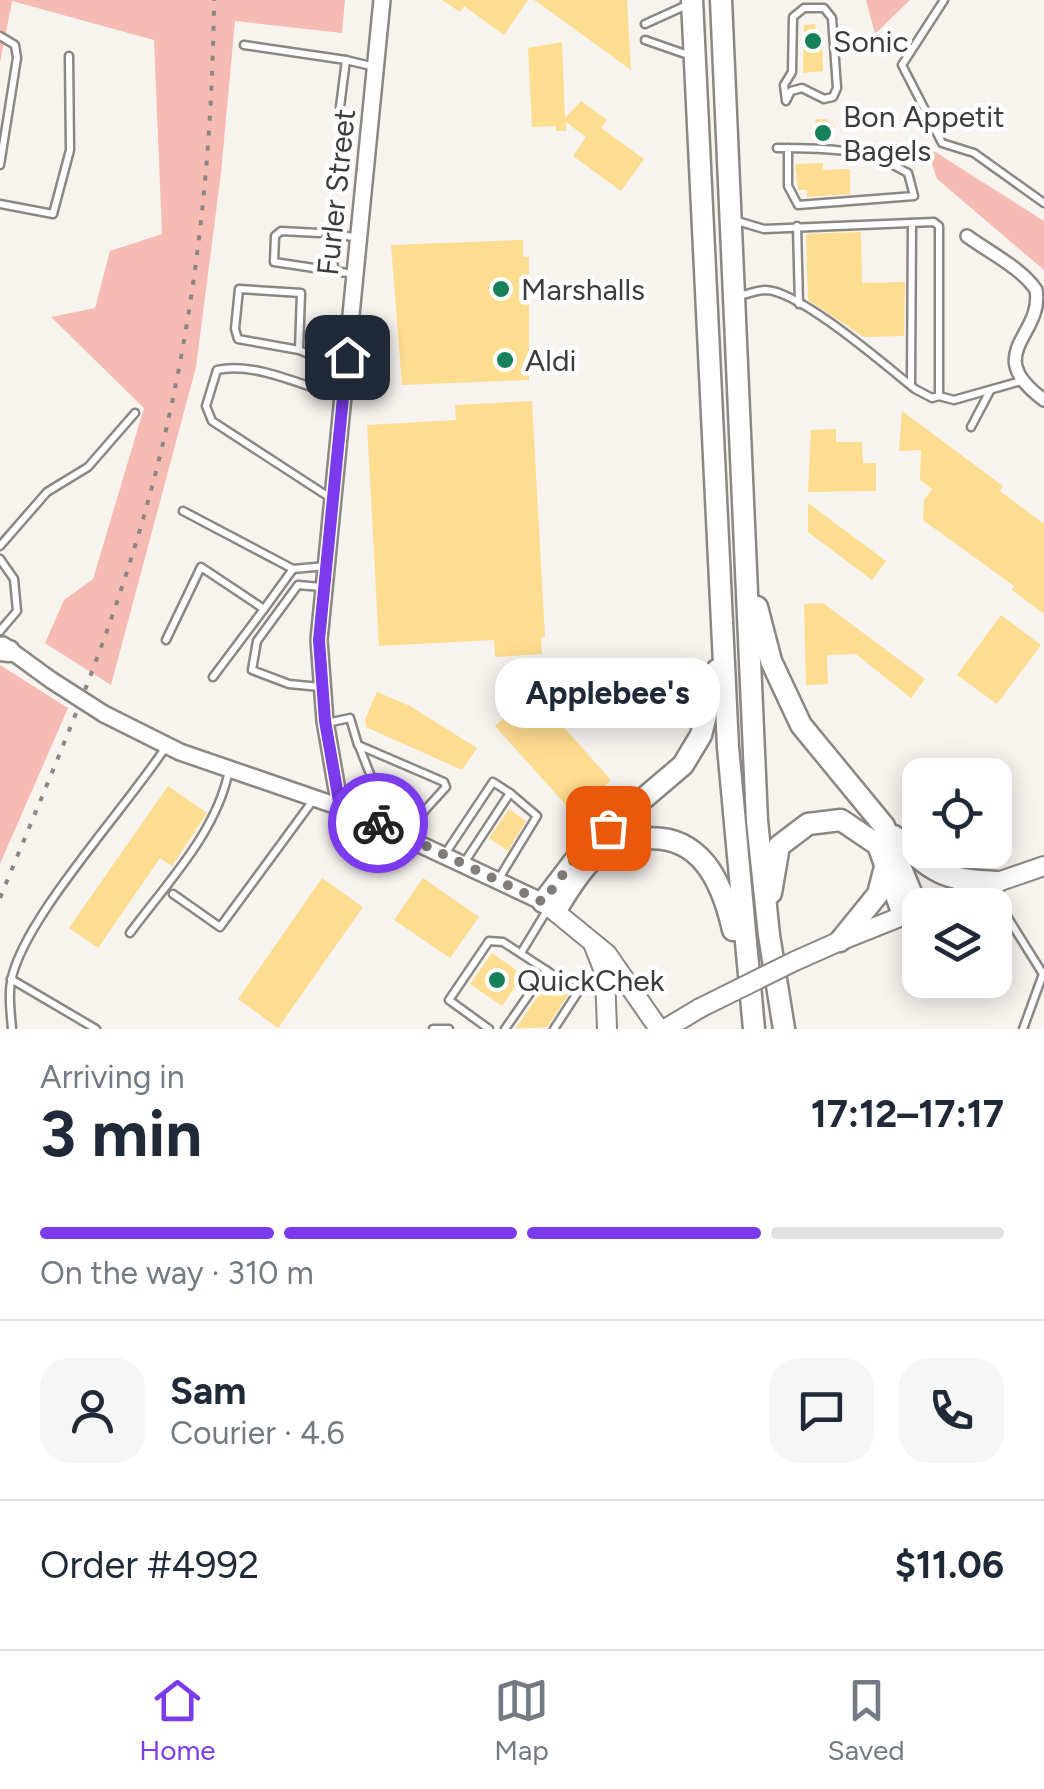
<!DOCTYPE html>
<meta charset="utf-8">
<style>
:root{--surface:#fff;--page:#f6f6f7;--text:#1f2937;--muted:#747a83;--line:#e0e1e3;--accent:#7c3aed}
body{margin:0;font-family:Figtree,sans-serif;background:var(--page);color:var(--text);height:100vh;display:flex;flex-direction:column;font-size:38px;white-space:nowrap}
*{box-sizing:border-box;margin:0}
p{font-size:32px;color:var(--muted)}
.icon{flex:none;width:55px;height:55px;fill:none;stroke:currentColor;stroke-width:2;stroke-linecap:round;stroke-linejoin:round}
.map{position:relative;height:1029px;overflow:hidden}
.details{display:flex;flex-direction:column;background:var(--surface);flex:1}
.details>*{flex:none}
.controls{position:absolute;left:902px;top:758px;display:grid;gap:20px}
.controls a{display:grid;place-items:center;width:110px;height:110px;border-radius:20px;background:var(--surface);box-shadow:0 5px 25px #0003;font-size:50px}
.pin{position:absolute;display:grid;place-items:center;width:85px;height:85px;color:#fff;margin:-42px;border-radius:20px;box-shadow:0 5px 15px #0006}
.courier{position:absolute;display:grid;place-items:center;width:100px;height:100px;margin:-50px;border:8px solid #7c3aed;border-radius:50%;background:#fff;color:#222;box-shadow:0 2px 12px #0007}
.bubble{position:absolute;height:70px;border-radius:30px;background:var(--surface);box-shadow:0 5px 25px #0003;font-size:32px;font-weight:700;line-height:70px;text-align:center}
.head em{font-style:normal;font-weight:700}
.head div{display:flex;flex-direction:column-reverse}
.head{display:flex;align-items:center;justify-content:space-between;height:170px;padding:0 40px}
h1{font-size:65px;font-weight:700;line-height:75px}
.bar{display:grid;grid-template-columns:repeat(4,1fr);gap:15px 10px;align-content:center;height:120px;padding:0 40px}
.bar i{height:12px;border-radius:8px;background:var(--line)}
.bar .active{background:var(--accent)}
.bar p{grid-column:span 4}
.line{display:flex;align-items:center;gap:25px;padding:0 40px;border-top:2px solid var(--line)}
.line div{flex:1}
.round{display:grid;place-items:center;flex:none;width:105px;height:105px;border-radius:30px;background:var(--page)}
.tabs{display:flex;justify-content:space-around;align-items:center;height:140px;border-top:2px solid var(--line);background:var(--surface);font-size:28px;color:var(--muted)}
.tabs a{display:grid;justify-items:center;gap:5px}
.tabs .active{color:var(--accent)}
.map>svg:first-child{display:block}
.green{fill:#f6bcb3}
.building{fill:#fedc90}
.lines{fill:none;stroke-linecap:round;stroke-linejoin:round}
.service-casing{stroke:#8b8783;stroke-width:11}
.minor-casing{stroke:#8b8783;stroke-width:16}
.tertiary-casing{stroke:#8b8783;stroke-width:20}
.secondary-casing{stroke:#8b8783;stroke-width:22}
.primary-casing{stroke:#8b8783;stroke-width:22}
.trunk-casing{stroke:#8b8783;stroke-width:25}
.motorway-casing{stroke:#8b8783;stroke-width:25}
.service{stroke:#fff;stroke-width:6}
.minor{stroke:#fff;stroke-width:11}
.tertiary{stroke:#fff;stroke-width:15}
.secondary{stroke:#fff;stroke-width:18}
.primary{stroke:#fff;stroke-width:18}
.trunk{stroke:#fff;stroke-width:20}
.motorway{stroke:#fff;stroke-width:20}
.rail{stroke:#8a8785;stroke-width:4;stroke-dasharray:5 10;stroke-linecap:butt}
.tertiary-bridge-casing{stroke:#8b8783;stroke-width:20;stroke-linecap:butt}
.primary-bridge-casing{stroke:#8b8783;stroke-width:22;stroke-linecap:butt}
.tertiary-bridge{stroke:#fff;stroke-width:15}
.primary-bridge{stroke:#fff;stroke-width:18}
.done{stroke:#7f7c7a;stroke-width:10;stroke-dasharray:0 18}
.route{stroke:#7c3aed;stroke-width:12}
.poi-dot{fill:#18805b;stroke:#fff;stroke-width:4}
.labels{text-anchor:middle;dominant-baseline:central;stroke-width:9;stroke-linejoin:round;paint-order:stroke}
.poi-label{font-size:30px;fill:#3e3c3b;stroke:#fff;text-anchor:start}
.street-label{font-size:30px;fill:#3e3c3b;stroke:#fff}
</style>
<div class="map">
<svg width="1044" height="1029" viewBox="0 0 1044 1029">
<rect width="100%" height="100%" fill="#f7f3ef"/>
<g class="green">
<polygon points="0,0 345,0 342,33 235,21 221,173 196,367 111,685 45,643 64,600 93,579 144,408 51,317 95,308 110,251 162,234 154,40 12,1 0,63"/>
<polygon points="866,0 910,0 875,34"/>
<polygon points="926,146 1044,221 1044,270 937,179"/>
<polygon points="0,665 68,708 0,864"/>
</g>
<g class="building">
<polygon points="442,0 528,0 504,35 464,6 460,12"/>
<polygon points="534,0 627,0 631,70 554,14"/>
<polygon points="815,24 816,32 822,31 823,71 803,73 804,25"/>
<polygon points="562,42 565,118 581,101 607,120 601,128 644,159 621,191 573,156 586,137 566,122 566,131 556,131 556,126 532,127 528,48"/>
<polygon points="815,119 826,119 835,127 826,139 816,140"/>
<polygon points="823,163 823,170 850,169 850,194 807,197 807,190 798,190 795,164"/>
<polygon points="861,232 862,283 905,282 904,336 864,337 808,300 806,234"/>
<polygon points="523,240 523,257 529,257 529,380 402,385 391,245"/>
<polygon points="532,401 545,637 541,638 542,654 495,657 494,640 379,646 367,425 456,420 455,405"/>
<polygon points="902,411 1003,486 1000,491 1044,524 1044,614 1012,590 1014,586 923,520 924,500 932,489 920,480 921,450 899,451"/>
<polygon points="836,429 836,442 862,442 863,463 876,463 876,491 808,492 811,430"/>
<polygon points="808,503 886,561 872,580 808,532"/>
<polygon points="823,603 925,679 911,698 856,654 827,655 828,684 806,685 804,604"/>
<polygon points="1001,615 1041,645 997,704 957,675"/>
<polygon points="377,692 410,706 477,748 462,770 366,727 365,719"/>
<polygon points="532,692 611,780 574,814 495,726"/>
<polygon points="168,786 207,813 172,866 160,858 98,948 69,928"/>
<polygon points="509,809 526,821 508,851 489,838"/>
<polygon points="322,878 363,907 278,1028 238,999"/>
<polygon points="423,878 479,917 450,958 394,920"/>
<polygon points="492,953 523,975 502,1006 470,984"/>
<polygon points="549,980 569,994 547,1027 515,1029"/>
</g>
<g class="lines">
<defs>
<g id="service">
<polyline points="944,0 902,65 942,143 974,153 1044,203"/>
<polygon points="804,8 824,8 832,18 837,88 833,97 824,99 802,88 791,91 786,101 784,85 792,72 793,17"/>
<polyline points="645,24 687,5"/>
<polyline points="0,36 15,45 17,58 0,165"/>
<polyline points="645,40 691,56"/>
<polyline points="244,45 346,60"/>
<polyline points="340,107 346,60 375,67"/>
<path d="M777 148C826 148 866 148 908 173L914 196 798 205 788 186V148"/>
<polyline points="0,204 53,214 70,150 69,56"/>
<polyline points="797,226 799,304"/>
<polyline points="319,233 281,231 275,236 274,262 354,274"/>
<polyline points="327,234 355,237"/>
<polyline points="335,272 332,256 338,235"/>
<path d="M735 297C745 295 757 290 766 290 800 291 886 366 915 389L932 398 939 396V226L934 222 764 229 737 221"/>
<polyline points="299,350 301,293 239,289 235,329 238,339 299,350 321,359"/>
<polyline points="344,383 332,381 321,359 346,357"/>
<polyline points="911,384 912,223"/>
<polyline points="939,396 954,400 1021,381"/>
<polyline points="971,427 990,391"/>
<path d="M332 499 212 421 206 406 217 370C254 361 307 387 343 398"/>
<polyline points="183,511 293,569 326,566"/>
<polyline points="0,546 47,492 88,467 135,413"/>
<polyline points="0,559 14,579 17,611 0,631"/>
<polyline points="166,640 201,567 264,609 293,569"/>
<polyline points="213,677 264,609"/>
<polyline points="320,687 289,684 252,670 257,641 298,585 321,587"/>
<polyline points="327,723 350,718 358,745 444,782 446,787 425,810 410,836"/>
<polyline points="359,746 374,784 425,810"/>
<polyline points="445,854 493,782 510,793"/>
<polyline points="464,863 510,793 537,816 498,880"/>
<polyline points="988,886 1043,974 1023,1029"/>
<polyline points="173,894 220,927 314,799"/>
<path d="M130 933C167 883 217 832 229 770"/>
<polyline points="521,953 549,907"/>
<polyline points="11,979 96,1029"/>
<path d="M12 1029C11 1014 8 997 11 982 21 921 127 807 165 748"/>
<polyline points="433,1029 449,1029"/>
<polyline points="489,1029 449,1000 489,941 503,942 546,970"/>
<polyline points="505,1029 546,970 578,992 554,1029"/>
</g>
<path id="minor" d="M967 236C987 251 1023 269 1036 290 1044 336 980 353 1044 400"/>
<g id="tertiary">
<polyline points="3,645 51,680"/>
<polyline points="104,714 180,752 340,807 543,902"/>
<polyline points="340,807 325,721 319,640 382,0"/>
</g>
<g id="secondary">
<polyline points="931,905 1044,866"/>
<polyline points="840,941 915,911"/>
</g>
<g id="primary">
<polyline points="547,905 607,954 659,1029"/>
<polyline points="594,946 605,974 607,1029"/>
<polyline points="795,961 840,941"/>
<polyline points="665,1029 700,1008"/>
</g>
<g id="trunk">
<polyline points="692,0 728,747 754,1029"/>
<polyline points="721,0 757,821 769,935 784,1029"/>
<polyline points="757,607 771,661 801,725 884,826 918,910"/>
<path d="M894 836C932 872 944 881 997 882"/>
<polyline points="771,893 779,846 808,824 841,820 878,845 903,915"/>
<polyline points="543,902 582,851 683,765 701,735 717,670"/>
<path d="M556 910C567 893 577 874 592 860 606 847 622 842 640 839 700 831 722 881 733 930"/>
<polyline points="840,941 878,894 885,867"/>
</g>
<polyline id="motorway" points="0,650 9,651"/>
</defs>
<use href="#service" class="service-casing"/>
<use href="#minor" class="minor-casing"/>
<use href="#tertiary" class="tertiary-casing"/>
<use href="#secondary" class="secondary-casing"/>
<use href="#primary" class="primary-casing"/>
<use href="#trunk" class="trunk-casing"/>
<use href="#motorway" class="motorway-casing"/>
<use href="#service" class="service"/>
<use href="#minor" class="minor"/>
<use href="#tertiary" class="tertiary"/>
<use href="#secondary" class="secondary"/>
<use href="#primary" class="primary"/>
<use href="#trunk" class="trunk"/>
<use href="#motorway" class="motorway"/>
<path class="rail" d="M0 898C46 786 95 675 131 559 188 379 212 189 214 0"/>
<defs>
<polyline id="tertiary-bridge" points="51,680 104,714"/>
<polyline id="primary-bridge" points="700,1008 795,961"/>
</defs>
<use href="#tertiary-bridge" class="tertiary-bridge-casing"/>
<use href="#primary-bridge" class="primary-bridge-casing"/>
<use href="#tertiary-bridge" class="tertiary-bridge"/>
<use href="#primary-bridge" class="primary-bridge"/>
</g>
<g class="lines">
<polyline class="done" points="378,823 543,902 571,863 608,828"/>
<polyline class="route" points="347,357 319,640 325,721 340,807 378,823"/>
</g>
<g class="poi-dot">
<circle cx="813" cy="41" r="10"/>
<circle cx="823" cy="133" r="10"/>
<circle cx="501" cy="289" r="10"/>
<circle cx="505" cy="360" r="10"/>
<circle cx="497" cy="980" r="10"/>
</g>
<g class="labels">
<g class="poi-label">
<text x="833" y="41">Sonic</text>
<text x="843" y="116">Bon Appetit<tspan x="843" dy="34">Bagels</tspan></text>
<text x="521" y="289">Marshalls</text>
<text x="525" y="360">Aldi</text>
<text x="517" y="980">QuickChek</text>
</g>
<g class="street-label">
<text transform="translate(336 192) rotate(-84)">Furler Street</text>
</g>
</g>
</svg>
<div class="controls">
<a><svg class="icon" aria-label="locate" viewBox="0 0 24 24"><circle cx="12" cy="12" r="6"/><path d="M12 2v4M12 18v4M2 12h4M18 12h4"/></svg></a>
<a><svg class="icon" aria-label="layers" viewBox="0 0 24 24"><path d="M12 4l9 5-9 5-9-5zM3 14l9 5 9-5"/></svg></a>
</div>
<div class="pin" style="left:608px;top:828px;background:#ea580c"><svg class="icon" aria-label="bag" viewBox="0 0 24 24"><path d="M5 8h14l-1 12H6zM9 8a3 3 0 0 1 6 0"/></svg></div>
<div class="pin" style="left:347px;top:357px;background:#1f2937"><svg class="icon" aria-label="home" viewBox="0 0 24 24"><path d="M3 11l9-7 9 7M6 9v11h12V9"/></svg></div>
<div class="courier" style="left:378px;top:823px"><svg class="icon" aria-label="bike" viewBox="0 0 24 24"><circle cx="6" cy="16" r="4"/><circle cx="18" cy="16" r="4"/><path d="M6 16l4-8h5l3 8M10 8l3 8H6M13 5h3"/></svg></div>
<div class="bubble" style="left:495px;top:658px;width:225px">Applebee's</div>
</div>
<section class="details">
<div class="head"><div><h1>3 min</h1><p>Arriving in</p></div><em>17:12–17:17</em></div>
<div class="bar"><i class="active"></i><i class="active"></i><i class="active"></i><i></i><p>On the way · 310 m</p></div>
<div class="line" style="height:180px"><a class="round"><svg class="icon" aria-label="person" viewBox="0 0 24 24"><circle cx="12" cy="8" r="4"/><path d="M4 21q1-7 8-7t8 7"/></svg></a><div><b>Sam</b><p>Courier · 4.6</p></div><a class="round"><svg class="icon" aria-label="chat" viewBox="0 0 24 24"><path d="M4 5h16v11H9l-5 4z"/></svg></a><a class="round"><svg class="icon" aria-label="phone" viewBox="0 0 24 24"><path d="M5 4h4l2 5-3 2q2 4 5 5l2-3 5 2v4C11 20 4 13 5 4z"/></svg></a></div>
<div class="line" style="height:130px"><div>Order #4992</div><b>$11.06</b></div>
</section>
<nav class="tabs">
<a class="active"><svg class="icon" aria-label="home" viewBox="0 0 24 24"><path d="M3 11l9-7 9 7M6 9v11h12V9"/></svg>Home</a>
<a><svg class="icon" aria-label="map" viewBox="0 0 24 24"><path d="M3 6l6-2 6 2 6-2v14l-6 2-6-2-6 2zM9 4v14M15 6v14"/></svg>Map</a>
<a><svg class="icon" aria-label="saved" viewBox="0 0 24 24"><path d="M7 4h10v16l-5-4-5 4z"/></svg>Saved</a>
</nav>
